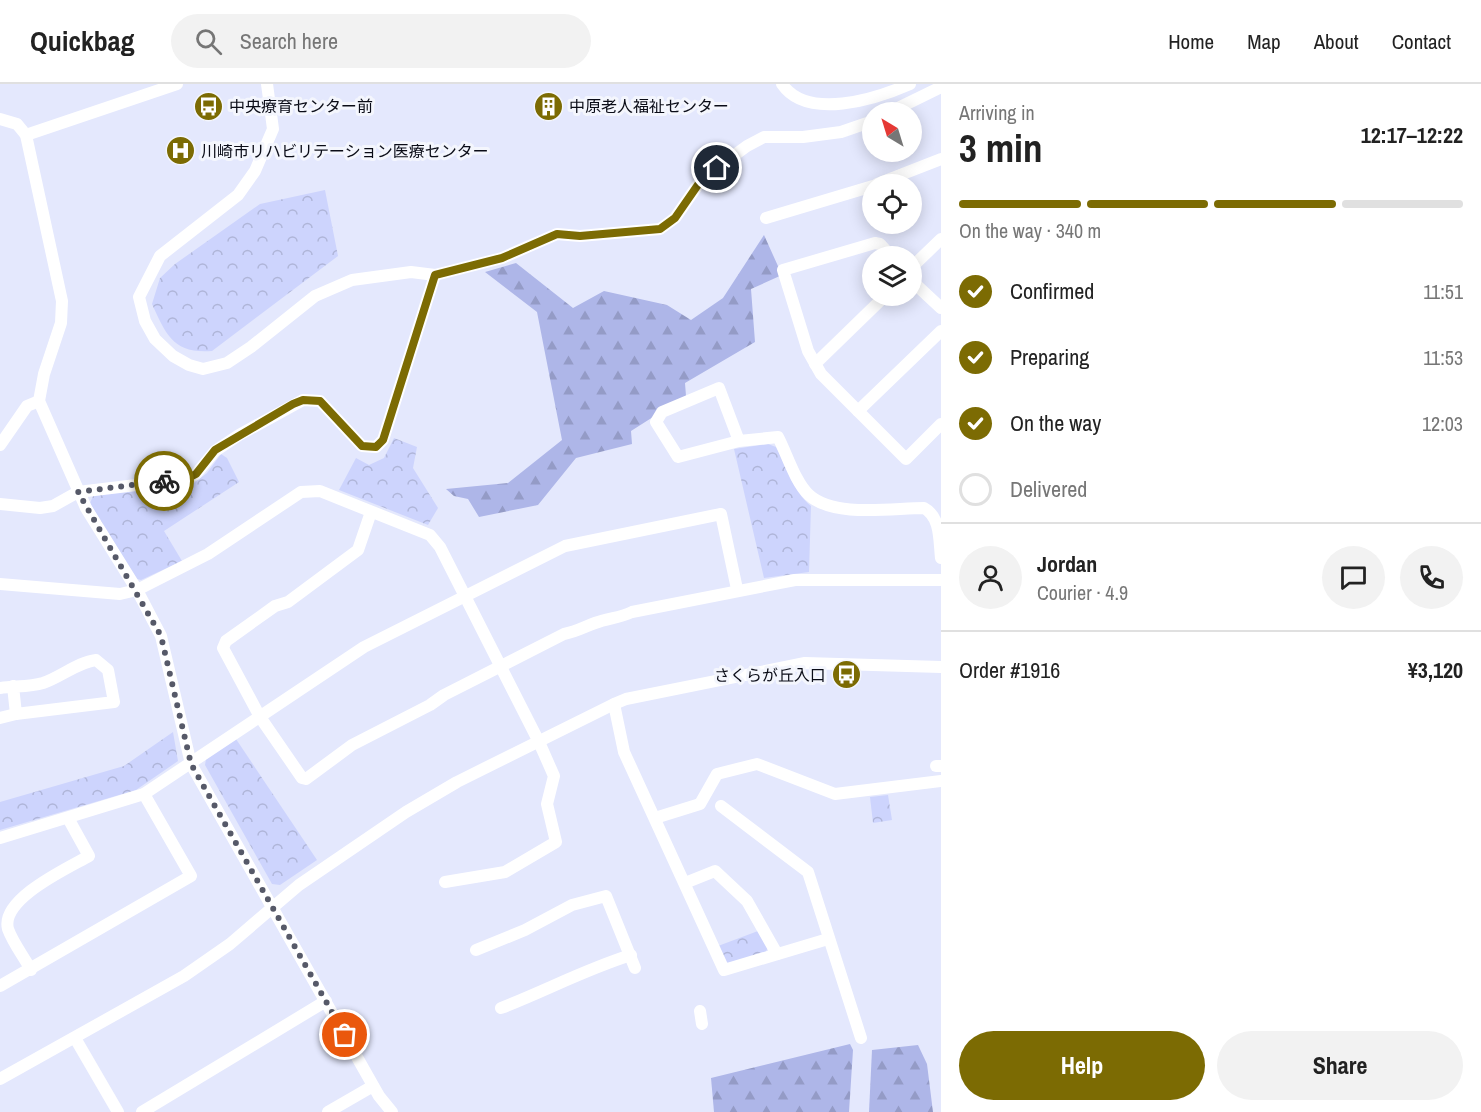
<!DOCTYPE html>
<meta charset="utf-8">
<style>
:root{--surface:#fff;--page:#f2f2f2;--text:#222;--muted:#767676;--line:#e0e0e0;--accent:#7c6b03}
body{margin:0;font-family:"Archivo Narrow","Noto Sans JP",sans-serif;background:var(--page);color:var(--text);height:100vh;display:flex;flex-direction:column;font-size:22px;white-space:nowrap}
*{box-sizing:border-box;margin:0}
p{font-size:20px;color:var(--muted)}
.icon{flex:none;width:33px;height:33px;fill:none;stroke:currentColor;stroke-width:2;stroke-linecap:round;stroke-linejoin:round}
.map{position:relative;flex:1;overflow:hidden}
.details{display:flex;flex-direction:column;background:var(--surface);width:540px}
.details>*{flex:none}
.needle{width:39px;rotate:322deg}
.tools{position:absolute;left:862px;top:18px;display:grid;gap:12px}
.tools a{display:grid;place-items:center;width:60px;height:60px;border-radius:50%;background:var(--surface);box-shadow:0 3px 15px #0003;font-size:30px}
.pin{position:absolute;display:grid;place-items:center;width:51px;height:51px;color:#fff;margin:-26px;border:3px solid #fff;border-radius:50%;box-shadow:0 2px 6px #0007}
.courier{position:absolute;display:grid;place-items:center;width:60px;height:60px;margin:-30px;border:4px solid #7c6b03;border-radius:50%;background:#fff;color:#222;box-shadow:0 2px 8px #0007}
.head em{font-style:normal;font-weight:700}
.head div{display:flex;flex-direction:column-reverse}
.head{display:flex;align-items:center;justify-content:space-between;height:102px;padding:0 18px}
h1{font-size:39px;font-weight:700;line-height:45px}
.bar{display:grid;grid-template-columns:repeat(4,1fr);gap:9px 6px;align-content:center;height:72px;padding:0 18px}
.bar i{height:8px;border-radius:4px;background:var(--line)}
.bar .current{background:var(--accent)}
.bar p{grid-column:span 4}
.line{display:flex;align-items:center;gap:15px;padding:0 18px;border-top:2px solid var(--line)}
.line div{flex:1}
.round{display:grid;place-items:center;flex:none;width:63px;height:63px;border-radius:32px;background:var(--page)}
ol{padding:0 18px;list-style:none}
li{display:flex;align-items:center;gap:18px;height:66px}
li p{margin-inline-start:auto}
li .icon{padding:6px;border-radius:50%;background:var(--accent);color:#fff;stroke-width:4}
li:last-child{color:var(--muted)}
li i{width:33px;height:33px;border:3px solid var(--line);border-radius:50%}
.primary-button{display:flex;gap:12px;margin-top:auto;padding:12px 18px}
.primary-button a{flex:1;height:69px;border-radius:36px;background:var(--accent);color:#fff;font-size:24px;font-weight:700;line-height:69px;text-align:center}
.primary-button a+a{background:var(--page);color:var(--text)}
header{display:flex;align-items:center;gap:36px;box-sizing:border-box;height:84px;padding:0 30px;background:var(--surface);border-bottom:2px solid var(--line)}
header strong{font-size:28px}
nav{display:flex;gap:33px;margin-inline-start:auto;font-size:21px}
.search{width:420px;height:54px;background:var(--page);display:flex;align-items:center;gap:15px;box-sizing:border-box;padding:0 21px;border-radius:33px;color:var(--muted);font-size:22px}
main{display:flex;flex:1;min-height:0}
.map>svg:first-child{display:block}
.forest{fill:url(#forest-firs)}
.park{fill:url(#park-crowns)}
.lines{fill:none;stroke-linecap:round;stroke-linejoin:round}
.minor{stroke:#fff;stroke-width:12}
.done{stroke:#565968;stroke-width:6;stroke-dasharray:0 10.8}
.route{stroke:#7c6b03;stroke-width:8}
.labels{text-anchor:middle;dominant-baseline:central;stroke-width:6;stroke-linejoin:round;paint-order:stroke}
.poi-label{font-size:16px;fill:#0a0c17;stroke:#f4f6fd;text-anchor:start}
</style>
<header>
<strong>Quickbag</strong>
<div class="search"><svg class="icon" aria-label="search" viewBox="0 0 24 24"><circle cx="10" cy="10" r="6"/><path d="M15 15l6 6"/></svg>Search here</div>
<nav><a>Home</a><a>Map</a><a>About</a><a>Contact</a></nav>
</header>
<main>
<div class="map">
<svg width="941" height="1028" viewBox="0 0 941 1028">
<defs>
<pattern id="forest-firs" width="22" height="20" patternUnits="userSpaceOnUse" patternTransform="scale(1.5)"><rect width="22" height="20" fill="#aeb6e8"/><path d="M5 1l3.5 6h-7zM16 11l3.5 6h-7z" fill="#949bc6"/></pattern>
<pattern id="park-crowns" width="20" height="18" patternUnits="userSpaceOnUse" patternTransform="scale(1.5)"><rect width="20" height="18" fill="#cdd4fd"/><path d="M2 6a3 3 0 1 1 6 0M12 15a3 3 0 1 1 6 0" fill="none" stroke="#afb5d8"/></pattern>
</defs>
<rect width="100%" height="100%" fill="#e4e8fd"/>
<g class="forest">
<polygon points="764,151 782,191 751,205 755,258 685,299 686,312 631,347 632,360 576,374 538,421 479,433 468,415 454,412 446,405 508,399 562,356 537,228 485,188 516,179 573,224 604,207 667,221 691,236 723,214"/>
<polygon points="850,960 853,966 849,1028 714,1028 711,994"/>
<polygon points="918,961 927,980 933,1028 869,1028 872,966"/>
</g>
<g class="park">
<path d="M325 106 338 172 212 267C174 270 166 251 152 220L160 194 175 180 260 120Z"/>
<polygon points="394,354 417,363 413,384 438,424 428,441 339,406 356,374 369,381 384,374"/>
<path d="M768 360 776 363C788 384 792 406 811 422L809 488 764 494 734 365Z"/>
<polygon points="221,370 227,374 239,398 164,447 182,477 141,496 133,494 90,419 94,410 194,399 207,389"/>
<polygon points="173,648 178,677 136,706 0,746 0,718 124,682"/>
<polygon points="236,655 317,776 280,801 272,800 205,681 206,675"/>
<polygon points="888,711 892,736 873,739 870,713"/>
<polygon points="758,847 769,862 765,869 726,882 718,862"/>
</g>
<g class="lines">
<g class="minor">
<polyline points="267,0 273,45 255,87 238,111 160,172 139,213 145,237 155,255 173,272 189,281 203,285 227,279 251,263 315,212 352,196 411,188 435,191 502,174 557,150 580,152 660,145 675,134 702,95 747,62 764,53 803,53 841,48 873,37"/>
<path d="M782 0C807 37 876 15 910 0"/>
<polyline points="890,28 941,3"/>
<polyline points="0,35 17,40 26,51 62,217 61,239 44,290 39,317 86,424 137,506 161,552 191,680 379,1012 392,1028"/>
<polyline points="26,51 177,0"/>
<polyline points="877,100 941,75"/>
<polyline points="766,134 873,102"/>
<polyline points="891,172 880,160 875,159 783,186 808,267 821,290 906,375 941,340"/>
<polyline points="912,183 941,155"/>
<polyline points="912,197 941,224"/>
<polyline points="815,280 885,212"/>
<polyline points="858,327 941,247"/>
<path d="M739 357 719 304 662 328 656 338 678 373 739 357 778 353C787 370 795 398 809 411 834 434 892 424 924 424 941 433 939 457 941 474"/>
<polyline points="0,361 27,322 39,317"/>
<polyline points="0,420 40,424 53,422 78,408 186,395 196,390 215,367 239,351 303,316 320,317 362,362 376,363 383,356 435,191"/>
<path d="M371 428 358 466 288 518 275 522 226 557 223 564 260 633 302 694 306 695 352 661 430 621 444 611 564 550C576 548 584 543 595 539 608 534 620 534 632 528L795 496H941"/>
<polyline points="0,500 120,510 137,506 208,470 301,408 320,407 430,451 440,463 539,658 554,692 547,720 556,758 505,788 445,798"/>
<path d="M0 604C14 602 30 603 43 599 61 593 78 578 96 576L108 586 114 618 16 630 13 602"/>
<polyline points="614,620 624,668 724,886 828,855"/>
<polyline points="0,634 16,630"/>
<polyline points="936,682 941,682"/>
<polyline points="721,722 808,788 861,954"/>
<polyline points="655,734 700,720 717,690 757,680 835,710 941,697"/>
<polyline points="0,754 144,710 364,563 565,462 721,430 737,505"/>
<polyline points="685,799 715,787 747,817 777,870"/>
<polyline points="476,866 525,846 572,821 606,812 635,884"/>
<path d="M31 886C24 873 13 859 8 845 0 815 68 784 89 772L68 734"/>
<polyline points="0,902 191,792 144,710"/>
<path d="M501 924C545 907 586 885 631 871"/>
<polyline points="700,927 702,940"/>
<polyline points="75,954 118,1028"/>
<polyline points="0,995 184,892 230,860 299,801 406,728 457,698 614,620 626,615 805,579 941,583"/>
<polyline points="142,1028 326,917"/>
<polyline points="328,1028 373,1002"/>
</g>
</g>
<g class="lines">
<polyline class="done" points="164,397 78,408 161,552 191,680 345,951"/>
<polyline class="route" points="164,397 186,395 196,390 215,366 293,320 303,316 320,317 362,362 376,363 383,356 435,191 502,174 557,150 580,152 660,145 675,134 702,95 717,84"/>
</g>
<defs>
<symbol id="bus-disc" viewBox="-11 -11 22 22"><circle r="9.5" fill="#7c6b03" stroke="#f4f6fd"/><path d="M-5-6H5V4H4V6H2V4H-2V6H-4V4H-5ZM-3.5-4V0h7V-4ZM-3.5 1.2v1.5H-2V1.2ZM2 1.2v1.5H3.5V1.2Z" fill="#fff"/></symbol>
<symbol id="building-disc" viewBox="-11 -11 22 22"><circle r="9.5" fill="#7c6b03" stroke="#f4f6fd"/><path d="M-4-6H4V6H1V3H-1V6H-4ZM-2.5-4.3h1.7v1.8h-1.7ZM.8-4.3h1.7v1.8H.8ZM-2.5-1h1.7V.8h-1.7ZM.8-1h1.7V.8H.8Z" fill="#fff"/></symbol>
<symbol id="hospital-disc" viewBox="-11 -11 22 22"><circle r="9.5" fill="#7c6b03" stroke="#f4f6fd"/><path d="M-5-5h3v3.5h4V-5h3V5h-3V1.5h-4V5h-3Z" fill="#fff"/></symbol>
</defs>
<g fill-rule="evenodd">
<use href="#bus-disc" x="192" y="6" width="33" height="33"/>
<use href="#building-disc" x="532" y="6" width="33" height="33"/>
<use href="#hospital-disc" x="164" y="50" width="33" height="33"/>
<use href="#bus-disc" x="830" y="574" width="33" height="33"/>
</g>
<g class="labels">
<g class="poi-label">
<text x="229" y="22">中央療育センター前</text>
<text x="569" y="22">中原老人福祉センター</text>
<text x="201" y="67">川崎市リハビリテーション医療センター</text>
<text x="826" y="591" text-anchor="end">さくらが丘入口</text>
</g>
</g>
</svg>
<div class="tools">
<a><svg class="needle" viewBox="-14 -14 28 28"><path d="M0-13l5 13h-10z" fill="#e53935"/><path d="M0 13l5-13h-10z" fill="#767676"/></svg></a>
<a><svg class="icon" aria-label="locate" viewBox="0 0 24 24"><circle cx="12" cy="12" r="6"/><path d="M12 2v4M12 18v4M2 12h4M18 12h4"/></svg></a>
<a><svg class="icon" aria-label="layers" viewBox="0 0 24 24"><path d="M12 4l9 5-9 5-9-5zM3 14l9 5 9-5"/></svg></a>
</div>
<div class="pin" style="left:345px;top:951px;background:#ea580c"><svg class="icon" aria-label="bag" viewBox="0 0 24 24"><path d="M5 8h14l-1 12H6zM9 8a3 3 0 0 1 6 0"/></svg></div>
<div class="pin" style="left:717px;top:84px;background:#1f2937"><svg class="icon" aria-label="home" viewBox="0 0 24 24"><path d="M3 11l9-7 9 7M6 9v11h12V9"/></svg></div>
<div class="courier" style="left:164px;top:397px"><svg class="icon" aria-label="bike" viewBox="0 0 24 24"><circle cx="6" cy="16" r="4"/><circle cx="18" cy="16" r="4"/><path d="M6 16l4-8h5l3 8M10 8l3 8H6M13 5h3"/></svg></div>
</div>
<section class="details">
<div class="head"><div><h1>3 min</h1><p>Arriving in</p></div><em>12:17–12:22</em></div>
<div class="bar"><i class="current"></i><i class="current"></i><i class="current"></i><i></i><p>On the way · 340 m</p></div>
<ol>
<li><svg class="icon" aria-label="check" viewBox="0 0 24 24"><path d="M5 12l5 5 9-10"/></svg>Confirmed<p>11:51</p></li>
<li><svg class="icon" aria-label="check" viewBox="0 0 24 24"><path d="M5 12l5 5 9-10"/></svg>Preparing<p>11:53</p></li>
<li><svg class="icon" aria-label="check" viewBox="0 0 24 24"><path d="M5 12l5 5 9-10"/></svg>On the way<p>12:03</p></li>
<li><i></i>Delivered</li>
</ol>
<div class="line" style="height:108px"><a class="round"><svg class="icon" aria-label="person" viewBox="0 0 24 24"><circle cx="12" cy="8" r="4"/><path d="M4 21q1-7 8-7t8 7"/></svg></a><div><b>Jordan</b><p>Courier · 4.9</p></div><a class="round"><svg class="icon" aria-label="chat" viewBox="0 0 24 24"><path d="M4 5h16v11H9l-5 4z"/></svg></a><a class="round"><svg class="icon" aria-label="phone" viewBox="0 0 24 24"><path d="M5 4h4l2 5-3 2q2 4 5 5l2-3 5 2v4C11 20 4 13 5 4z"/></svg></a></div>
<div class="line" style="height:78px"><div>Order #1916</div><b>¥3,120</b></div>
<div class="primary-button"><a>Help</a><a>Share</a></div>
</section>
</main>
